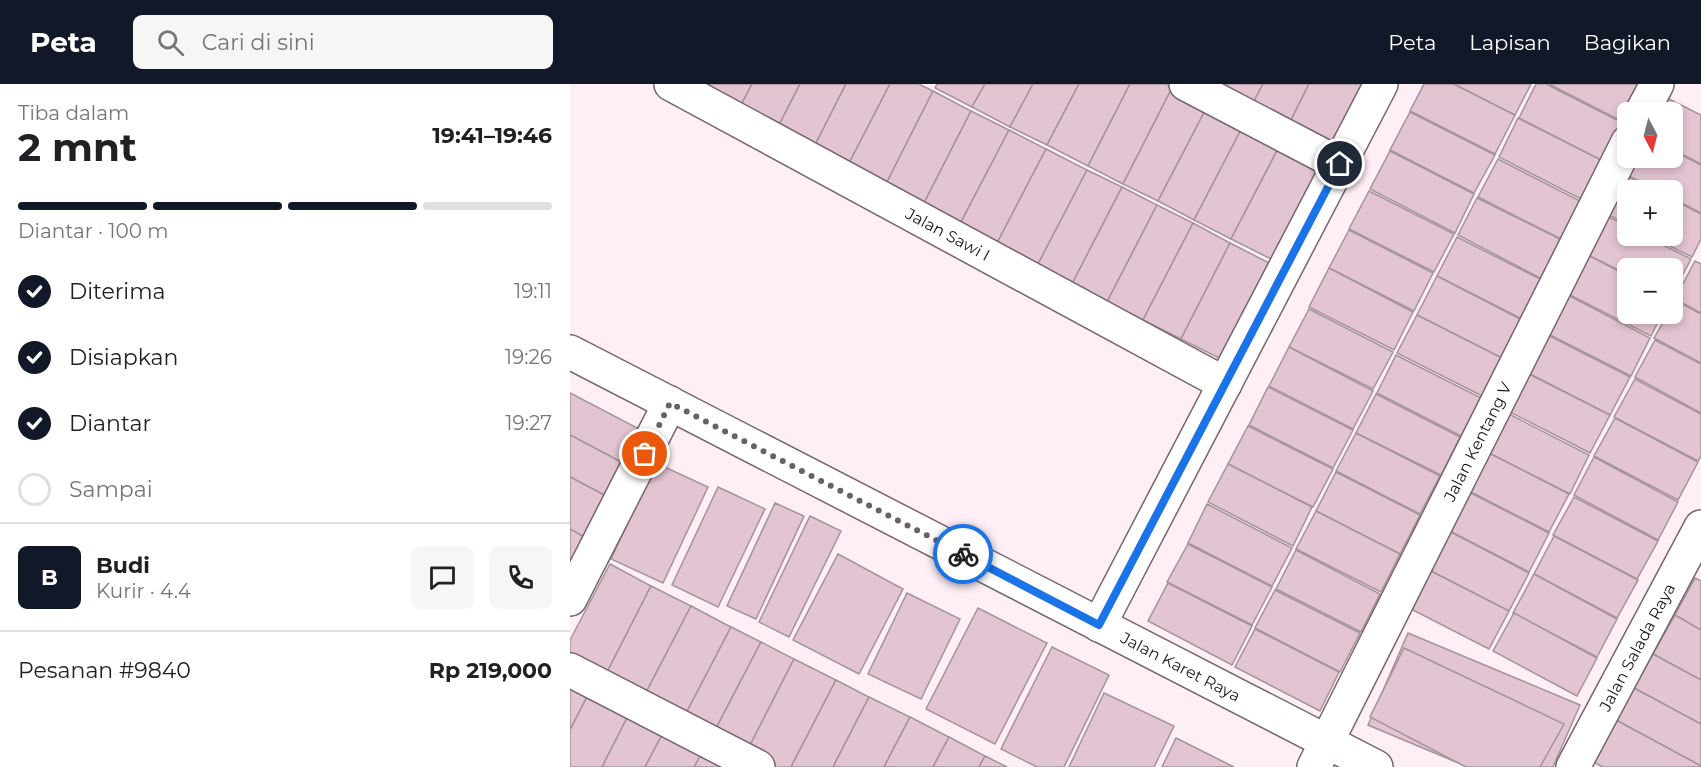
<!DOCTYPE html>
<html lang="id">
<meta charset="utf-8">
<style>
:root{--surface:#fff;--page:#f6f6f6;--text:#202124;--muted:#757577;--line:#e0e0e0;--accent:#111827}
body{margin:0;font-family:Montserrat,sans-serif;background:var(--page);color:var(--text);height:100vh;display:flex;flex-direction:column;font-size:22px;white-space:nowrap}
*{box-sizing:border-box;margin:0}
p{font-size:20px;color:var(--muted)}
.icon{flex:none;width:33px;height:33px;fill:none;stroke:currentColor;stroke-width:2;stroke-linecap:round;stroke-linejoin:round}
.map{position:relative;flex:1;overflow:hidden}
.details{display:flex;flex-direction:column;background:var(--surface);width:570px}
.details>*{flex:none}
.needle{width:39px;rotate:173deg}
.tools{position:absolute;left:1047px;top:18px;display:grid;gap:12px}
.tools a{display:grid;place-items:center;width:66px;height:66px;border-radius:9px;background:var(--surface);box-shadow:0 3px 9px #0003;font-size:30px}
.pin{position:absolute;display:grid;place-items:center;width:51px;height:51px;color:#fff;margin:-26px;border:3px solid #fff;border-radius:50%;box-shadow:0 2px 6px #0007}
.courier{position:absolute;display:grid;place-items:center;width:60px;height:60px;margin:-30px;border:4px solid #1a73e8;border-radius:50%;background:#fff;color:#222;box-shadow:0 2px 8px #0007}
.headline em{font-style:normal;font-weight:700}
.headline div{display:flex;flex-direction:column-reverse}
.headline{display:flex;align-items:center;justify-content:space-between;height:102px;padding:0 18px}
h1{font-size:39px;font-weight:700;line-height:45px}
.bar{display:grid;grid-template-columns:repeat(4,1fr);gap:9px 6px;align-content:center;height:72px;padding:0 18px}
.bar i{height:8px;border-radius:4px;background:var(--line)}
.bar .active{background:var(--accent)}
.bar p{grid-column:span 4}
.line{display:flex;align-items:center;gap:15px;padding:0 18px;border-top:2px solid var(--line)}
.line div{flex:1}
.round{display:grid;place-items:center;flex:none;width:63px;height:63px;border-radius:9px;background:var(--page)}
ol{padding:0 18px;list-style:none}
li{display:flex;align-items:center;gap:18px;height:66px}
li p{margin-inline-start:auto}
li .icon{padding:6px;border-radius:50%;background:var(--accent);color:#fff;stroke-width:4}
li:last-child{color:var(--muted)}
li i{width:33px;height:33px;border:3px solid var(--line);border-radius:50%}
header{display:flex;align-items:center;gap:36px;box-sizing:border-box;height:84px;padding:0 30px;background:var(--accent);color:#fff}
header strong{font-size:28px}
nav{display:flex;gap:33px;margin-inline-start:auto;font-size:21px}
.search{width:420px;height:54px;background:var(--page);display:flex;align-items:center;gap:15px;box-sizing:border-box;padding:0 21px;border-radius:9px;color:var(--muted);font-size:22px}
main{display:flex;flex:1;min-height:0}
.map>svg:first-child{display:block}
.building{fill:#e3c4d2;stroke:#a5939b;stroke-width:1.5}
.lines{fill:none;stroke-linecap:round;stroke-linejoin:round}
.street-casing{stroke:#76656d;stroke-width:36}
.secondary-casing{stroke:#76656d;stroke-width:36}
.street{stroke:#fff;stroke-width:33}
.secondary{stroke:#fff;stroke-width:33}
.done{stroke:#6a6165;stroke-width:6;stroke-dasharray:0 10.8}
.route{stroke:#1a73e8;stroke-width:8}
.labels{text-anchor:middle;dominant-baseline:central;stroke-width:5;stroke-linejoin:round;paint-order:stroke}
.street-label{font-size:16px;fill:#1b1518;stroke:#feeef5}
</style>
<header>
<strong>Peta</strong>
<div class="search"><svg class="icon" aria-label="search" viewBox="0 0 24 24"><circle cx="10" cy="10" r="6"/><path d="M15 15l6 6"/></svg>Cari di sini</div>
<nav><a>Peta</a><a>Lapisan</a><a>Bagikan</a></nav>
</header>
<main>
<section class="details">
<div class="headline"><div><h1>2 mnt</h1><p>Tiba dalam</p></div><em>19:41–19:46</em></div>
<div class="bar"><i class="active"></i><i class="active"></i><i class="active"></i><i></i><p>Diantar · 100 m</p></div>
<ol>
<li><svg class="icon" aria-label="check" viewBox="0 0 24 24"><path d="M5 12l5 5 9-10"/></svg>Diterima<p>19:11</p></li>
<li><svg class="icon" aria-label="check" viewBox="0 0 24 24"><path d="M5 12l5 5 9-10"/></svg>Disiapkan<p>19:26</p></li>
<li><svg class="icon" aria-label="check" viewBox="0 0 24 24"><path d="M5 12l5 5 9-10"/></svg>Diantar<p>19:27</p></li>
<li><i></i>Sampai</li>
</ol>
<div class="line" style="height:108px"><b class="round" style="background:var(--accent);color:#fff">B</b><div><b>Budi</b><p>Kurir · 4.4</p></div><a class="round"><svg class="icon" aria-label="chat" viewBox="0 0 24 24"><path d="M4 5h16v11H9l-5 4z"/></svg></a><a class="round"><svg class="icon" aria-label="phone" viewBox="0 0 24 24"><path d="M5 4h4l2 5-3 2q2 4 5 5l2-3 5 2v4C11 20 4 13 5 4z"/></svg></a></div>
<div class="line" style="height:78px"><div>Pesanan #9840</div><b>Rp 219,000</b></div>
</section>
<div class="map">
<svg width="1131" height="683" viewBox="0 0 1131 683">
<rect width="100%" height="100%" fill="#feeef5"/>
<g class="building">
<polygon points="135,0 182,0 167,29"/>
<polygon points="182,0 230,0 205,49 167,29"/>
<polygon points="230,0 276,0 242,67 205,49"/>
<polygon points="276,0 320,0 276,85 242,67"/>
<polygon points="320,0 349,0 363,7 314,104 276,85"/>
<polygon points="367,0 415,0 402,23 365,4"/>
<polygon points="415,0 463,0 440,43 402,23"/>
<polygon points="463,0 509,0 477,61 440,43"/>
<polygon points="509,0 560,0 518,82 477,61"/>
<polygon points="560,0 596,0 602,4 553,100 518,82"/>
<polygon points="647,0 693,0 683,19"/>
<polygon points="693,0 739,0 720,38 683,19"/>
<polygon points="739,0 796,0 765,60 720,38"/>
<polygon points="854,0 884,0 945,31 925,70 840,27"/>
<polygon points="884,0 961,0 945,31"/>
<polygon points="966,0 976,0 1053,39 1033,77 949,34"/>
<polygon points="979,0 1073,0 1053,38"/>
<polygon points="602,4 638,21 588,117 553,100"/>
<polygon points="363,7 401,27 352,123 314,104"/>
<polygon points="1097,14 1131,31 1131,80 1102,65 1102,28 1089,28"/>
<polygon points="638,21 674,40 624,136 588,117"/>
<polygon points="401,27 439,46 389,142 352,123"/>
<polygon points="840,28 925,71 904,109 820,66"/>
<polygon points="948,34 1033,77 1013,116 929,73"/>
<polygon points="674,40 711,59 661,155 624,136"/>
<polygon points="439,46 476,65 426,161 389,142"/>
<polygon points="711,59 757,81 707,178 661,155"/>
<polygon points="476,65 517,86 467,182 426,161"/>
<polygon points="1102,66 1131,81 1131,129 1102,114 1102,106 1087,106 1057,91 1066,74 1102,74"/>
<polygon points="820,67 904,110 885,149 800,105"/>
<polygon points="928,75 1012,118 993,156 908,113"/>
<polygon points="517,86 552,103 502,200 467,182"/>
<polygon points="1057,92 1085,106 1058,106 1058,141 1037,130"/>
<polygon points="552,103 587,121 537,218 502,200"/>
<polygon points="799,107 884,150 864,188 779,145"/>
<polygon points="907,114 992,156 972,195 888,151"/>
<polygon points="1102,115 1131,130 1131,155 1122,173 1079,152 1102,152"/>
<polygon points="587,121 623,139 573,236 537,218"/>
<polygon points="1036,132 1058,142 1058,152 1075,152 1121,175 1102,211 1102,184 1058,184 1058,191 1016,170"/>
<polygon points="623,139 660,159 611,255 573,236"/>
<polygon points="779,146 863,189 844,227 759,184"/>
<polygon points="887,153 972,196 952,235 867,192"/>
<polygon points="660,159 705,182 655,277 611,255"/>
<polygon points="1016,170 1058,192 1058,230 1092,230 1081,252 996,209"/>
<polygon points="1125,177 1131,180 1131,229 1105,215"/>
<polygon points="759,184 843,228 824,266 739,223"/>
<polygon points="867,192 952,236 932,274 847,231"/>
<polygon points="996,210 1080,254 1061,292 976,249"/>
<polygon points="1105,216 1131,230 1131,279 1084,254 1098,230 1102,230"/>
<polygon points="739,225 823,268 803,305 719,263"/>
<polygon points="847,231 932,274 912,312 827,269"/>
<polygon points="976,250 1060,293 1040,331 956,288"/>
<polygon points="1085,256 1131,280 1131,329 1065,293"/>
<polygon points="719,263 803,307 783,345 699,302"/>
<polygon points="826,271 911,314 891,352 807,309"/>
<polygon points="955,288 1040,331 1020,369 936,326"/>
<polygon points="1065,295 1131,330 1131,372 1128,377 1044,333"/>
<polygon points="698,303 783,346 763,384 679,341"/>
<polygon points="0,309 73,347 55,380 0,351"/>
<polygon points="806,310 890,353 871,391 786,349"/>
<polygon points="935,328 1019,371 1000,410 915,367"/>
<polygon points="1045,334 1128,378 1108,416 1024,372"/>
<polygon points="678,342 763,385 743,423 658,380"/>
<polygon points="786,349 870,392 850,430 766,387"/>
<polygon points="0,351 55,380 38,413 0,393"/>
<polygon points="915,367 999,410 979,448 895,405"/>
<polygon points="1024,373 1108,418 1088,456 1004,411"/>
<polygon points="86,379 138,403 93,499 41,475"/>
<polygon points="658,380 742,423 723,462 638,418"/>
<polygon points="766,388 850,431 830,470 746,427"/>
<polygon points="0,393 38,413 16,454 0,445"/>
<polygon points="148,403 195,425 148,523 102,501"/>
<polygon points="895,406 979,449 959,488 874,444"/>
<polygon points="1004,413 1088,457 1067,495 983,451"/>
<polygon points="205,419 234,432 186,535 157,522"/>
<polygon points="637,420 722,464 702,502 618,459"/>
<polygon points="746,427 830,470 811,508 726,465"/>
<polygon points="240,432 271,447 219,553 189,538"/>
<polygon points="0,445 16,454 0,485"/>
<polygon points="875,445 959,489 939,527 855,484"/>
<polygon points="984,452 1068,496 1047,534 964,490"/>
<polygon points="618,460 702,503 682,541 597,498"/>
<polygon points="726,466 810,510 791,548 706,505"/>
<polygon points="268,470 333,505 289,590 223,556"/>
<polygon points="40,480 81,502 31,600 0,585 0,556"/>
<polygon points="855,484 939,527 919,565 835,522"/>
<polygon points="964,490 1047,535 1027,573 943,529"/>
<polygon points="1125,494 1131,497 1131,546 1105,531"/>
<polygon points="598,499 682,542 662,581 578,537"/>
<polygon points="81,502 121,522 70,620 31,600"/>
<polygon points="705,506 790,549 770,588 685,544"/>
<polygon points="337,509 390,535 351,615 298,590"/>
<polygon points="121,522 161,543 110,641 70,620"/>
<polygon points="408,524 477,559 425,660 356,625"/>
<polygon points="944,529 1027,574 1007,612 923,567"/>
<polygon points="1105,531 1131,546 1131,596 1083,570"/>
<polygon points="161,543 191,558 140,656 110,641"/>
<polygon points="685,545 769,588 750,627 665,583"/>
<polygon points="838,549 1010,621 983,683 898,683 798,641"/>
<polygon points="191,558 224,575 174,673 140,656"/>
<polygon points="482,563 539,591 494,683 467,683 431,665"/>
<polygon points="834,564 994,640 970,683 896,683 800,633"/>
<polygon points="1083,570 1131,596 1131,640 1064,604"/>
<polygon points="224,575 266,596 221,683 193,683 174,673"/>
<polygon points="266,596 299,613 263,683 221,683"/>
<polygon points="0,602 18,611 0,646"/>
<polygon points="1064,604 1131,640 1131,682 1046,636"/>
<polygon points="534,609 604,642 584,683 499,683"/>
<polygon points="18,611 58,632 32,683 0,683 0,646"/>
<polygon points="299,613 340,633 314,683 263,683"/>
<polygon points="58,632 93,649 75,683 32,683"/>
<polygon points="340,633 379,653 363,683 314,683"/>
<polygon points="1046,636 1131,682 1131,683 1033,683 1023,678"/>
<polygon points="93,649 132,669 124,683 75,683"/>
<polygon points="379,653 415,672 409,683 363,683"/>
<polygon points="606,654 664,683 592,683"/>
<polygon points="132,669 159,683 124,683"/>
<polygon points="415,672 437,683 409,683"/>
</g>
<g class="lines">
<defs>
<g id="street">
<path id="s1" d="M101 0 655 300"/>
<polyline points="616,0 769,80"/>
<polyline points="1072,28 1087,0"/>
<polyline points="0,515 100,319"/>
<polyline points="529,541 811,0"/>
<polyline points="0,586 188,683"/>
<path id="s2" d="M744 683 1058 58"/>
<path id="s3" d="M1003 683 1131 443"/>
</g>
<g id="secondary">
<path id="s4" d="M0 268 806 683"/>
</g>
</defs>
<use href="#street" class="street-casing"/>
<use href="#secondary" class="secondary-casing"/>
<use href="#street" class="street"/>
<use href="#secondary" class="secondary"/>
</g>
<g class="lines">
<polyline class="done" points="75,370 100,319 393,470"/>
<polyline class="route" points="393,470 529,541 770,80"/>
</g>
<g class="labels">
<g class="street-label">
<text stroke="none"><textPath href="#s1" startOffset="315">Jalan Sawi I</textPath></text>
<text stroke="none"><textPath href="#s2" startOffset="364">Jalan Kentang V</textPath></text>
<text stroke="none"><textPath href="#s3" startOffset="136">Jalan Salada Raya</textPath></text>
<text stroke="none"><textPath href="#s4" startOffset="687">Jalan Karet Raya</textPath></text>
</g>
</g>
</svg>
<div class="tools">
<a><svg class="needle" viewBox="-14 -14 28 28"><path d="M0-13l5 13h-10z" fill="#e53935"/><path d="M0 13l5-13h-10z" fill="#757577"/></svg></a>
<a>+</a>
<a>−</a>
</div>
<div class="pin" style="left:75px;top:370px;background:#ea580c"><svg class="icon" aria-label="bag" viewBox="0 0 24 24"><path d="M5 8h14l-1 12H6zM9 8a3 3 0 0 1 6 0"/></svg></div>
<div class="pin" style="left:770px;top:80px;background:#1f2937"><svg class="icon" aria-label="home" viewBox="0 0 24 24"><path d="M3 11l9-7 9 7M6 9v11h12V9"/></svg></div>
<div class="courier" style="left:393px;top:470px"><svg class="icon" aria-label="bike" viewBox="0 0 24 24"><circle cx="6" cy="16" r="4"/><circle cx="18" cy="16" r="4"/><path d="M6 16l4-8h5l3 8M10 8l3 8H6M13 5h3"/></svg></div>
</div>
</main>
